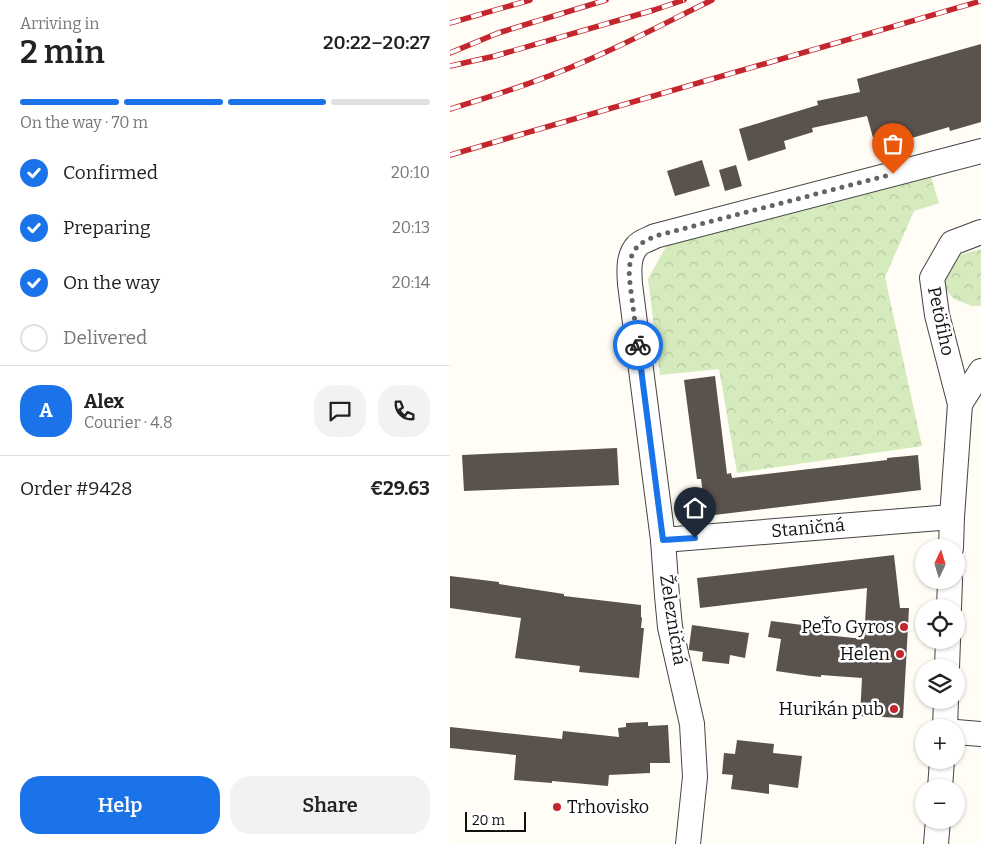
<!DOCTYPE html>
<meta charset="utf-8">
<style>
:root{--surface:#fff;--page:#f2f2f2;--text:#222;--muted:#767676;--line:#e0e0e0;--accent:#1a73e8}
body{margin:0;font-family:Bitter,serif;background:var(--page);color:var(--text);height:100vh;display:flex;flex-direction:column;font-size:19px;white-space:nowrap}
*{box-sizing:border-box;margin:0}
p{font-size:16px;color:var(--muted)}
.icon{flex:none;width:28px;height:28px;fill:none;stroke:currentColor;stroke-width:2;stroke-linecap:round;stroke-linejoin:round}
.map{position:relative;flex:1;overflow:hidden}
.panel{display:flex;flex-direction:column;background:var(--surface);width:450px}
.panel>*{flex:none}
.needle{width:32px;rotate:4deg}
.tools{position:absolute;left:465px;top:539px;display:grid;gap:10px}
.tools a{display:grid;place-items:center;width:50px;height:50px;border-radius:50%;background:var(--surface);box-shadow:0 1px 4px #0004;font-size:25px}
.scale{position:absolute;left:15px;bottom:12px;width:61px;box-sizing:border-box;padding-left:5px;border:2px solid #111;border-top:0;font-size:14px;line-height:18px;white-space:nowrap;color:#111;-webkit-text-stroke:4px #fff;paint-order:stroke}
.pin{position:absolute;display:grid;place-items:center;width:42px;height:42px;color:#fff;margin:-51px -21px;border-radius:50% 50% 50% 0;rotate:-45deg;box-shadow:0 0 5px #0007}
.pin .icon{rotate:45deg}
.courier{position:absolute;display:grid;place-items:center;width:50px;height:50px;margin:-25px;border:4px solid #1a73e8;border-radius:50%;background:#fff;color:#222;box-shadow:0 1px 6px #0007}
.head em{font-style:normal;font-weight:600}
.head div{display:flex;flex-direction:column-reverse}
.head{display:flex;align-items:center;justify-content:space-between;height:85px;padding:0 20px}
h1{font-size:32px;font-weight:600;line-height:38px}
.bar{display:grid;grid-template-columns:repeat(4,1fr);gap:8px 5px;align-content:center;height:60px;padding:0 20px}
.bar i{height:6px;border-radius:4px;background:var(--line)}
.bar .current{background:var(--accent)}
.bar p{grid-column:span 4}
.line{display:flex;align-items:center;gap:12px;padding:0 20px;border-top:1px solid var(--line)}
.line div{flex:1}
.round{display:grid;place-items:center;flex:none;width:52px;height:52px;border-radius:20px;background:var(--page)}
ol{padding:0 20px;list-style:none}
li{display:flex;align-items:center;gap:15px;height:55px}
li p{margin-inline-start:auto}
li .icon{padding:5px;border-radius:50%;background:var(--accent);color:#fff;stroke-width:4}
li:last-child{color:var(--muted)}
li i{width:28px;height:28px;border:2px solid var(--line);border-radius:50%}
.primary-button{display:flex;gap:10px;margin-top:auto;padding:10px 20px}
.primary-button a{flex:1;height:58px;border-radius:20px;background:var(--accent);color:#fff;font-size:20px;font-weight:600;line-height:58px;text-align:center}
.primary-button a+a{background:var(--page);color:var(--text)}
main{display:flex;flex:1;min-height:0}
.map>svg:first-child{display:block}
.park{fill:url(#park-crowns)}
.building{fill:#5a524d}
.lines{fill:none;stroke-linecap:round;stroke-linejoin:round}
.street-casing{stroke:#444;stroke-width:26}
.street{stroke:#fff;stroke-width:24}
.rail-casing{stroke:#c4262e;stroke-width:5.5}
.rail{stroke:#fff;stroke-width:4;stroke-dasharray:11;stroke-linecap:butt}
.done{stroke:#646461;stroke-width:5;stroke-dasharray:0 9}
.route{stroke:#1a73e8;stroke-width:6}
.poi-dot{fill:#c4262e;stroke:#fff;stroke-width:2}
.labels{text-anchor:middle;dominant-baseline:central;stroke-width:5;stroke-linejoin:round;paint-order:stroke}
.street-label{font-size:18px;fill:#111;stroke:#fff}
.poi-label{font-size:18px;fill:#111;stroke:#fff;text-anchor:end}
</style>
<main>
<section class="panel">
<div class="head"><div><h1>2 min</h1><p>Arriving in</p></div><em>20:22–20:27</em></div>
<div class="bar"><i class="current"></i><i class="current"></i><i class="current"></i><i></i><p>On the way · 70 m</p></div>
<ol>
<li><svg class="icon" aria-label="check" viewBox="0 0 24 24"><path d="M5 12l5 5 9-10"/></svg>Confirmed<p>20:10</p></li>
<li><svg class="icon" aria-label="check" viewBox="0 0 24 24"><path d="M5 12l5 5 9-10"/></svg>Preparing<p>20:13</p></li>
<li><svg class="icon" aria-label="check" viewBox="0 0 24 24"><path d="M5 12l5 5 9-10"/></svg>On the way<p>20:14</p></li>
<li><i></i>Delivered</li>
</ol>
<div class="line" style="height:90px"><b class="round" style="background:var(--accent);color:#fff">A</b><div><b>Alex</b><p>Courier · 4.8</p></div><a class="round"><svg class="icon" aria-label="chat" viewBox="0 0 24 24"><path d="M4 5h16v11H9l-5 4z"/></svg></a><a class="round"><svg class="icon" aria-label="phone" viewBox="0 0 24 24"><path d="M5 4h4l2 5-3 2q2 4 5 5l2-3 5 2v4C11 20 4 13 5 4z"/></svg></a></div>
<div class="line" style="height:65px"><div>Order #9428</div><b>€29.63</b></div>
<div class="primary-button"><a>Help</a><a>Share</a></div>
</section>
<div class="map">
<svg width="531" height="844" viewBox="0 0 531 844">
<defs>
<pattern id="park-crowns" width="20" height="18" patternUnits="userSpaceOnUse" patternTransform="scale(1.25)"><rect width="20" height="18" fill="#d5ebbd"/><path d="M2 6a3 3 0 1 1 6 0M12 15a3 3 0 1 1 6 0" fill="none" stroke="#b6c8a1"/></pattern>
</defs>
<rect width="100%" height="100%" fill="#fffdf5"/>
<g class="park">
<polygon points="480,174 489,203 464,211 435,277 472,446 287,473 269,369 210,375 198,279 219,241"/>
<polygon points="531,249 531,306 522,306 504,299 495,289 496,270 506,256"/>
</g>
<g class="building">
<polygon points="531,44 531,122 500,131 499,127 455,140 456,143 427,152 417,116 362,128 363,132 334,141 336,149 298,161 289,129 368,105 367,101 410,92 407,79"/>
<polygon points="252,160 260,186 225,196 217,171"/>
<polygon points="286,165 292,186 275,191 269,170"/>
<polygon points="265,376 277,474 281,473 282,478 437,460 437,458 468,455 471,490 256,516 251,479 247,479 234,380"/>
<polygon points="167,448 169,485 14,491 12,455"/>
<polygon points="444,555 450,608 459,608 453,718 410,716 412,678 371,675 371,677 361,676 326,671 331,639 318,637 321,621 376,628 375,635 414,639 417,588 250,608 247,578"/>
<polygon points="0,576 49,582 49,584 114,594 114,596 191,605 191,617 192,618 191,628 194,628 189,678 129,672 130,666 65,658 71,618 0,608"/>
<polygon points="242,625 299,633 295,658 280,655 279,664 252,661 253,652 239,650 239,647"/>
<polygon points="198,722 198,726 218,725 220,763 200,763 200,773 159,775 158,786 102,781 102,783 64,780 66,755 0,748 0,727 112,739 113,731 169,737 168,728 176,727 176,723"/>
<polygon points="287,740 324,744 323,753 352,756 348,788 319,784 319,794 281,789 283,775 272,774 274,753 285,754"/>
</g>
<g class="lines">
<defs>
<g id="street">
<polyline points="510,404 531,371"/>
<polyline points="213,540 502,517"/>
<polyline points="501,548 502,517 510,404 487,315 482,278 502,243 531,232"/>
<polyline points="499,608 500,580"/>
<polyline points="497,668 498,640"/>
<polyline points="495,728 496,700"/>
<polyline points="506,732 531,734"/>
<polyline points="490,788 492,760"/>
<path d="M238 844 245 777 242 724 220 627 217 596 213 540 180 284C179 271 178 256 187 246 191 241 200 239 205 236L531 151"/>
<polyline points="486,844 488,820"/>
</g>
</defs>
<use href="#street" class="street-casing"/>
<use href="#street" class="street"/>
<defs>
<g id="rail">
<polyline points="0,23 80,0"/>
<polyline points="0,53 48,33 156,0"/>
<polyline points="0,66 45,56 204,10 234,0"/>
<path d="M0 109C47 95 93 80 138 60 180 42 221 20 262 0"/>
<polyline points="0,155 531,1"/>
</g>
</defs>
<use href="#rail" class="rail-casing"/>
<use href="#rail" class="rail"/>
</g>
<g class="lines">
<polyline class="done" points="188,345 180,284 179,270 181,257 188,245 205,236 443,174"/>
<polyline class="route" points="188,345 213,540 245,538"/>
</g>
<g class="poi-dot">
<circle cx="454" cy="627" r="5"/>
<circle cx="450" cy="654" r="5"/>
<circle cx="444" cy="709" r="5"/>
<circle cx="107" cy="807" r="5"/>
</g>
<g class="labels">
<g class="street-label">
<text transform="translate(491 321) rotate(78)">Petöfiho</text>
<text transform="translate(358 528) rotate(-5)">Staničná</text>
<text transform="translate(223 620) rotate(81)">Železničná</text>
</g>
<g class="poi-label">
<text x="444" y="627">PeŤo Gyros</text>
<text x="440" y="654">Helen</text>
<text x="434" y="709">Hurikán pub</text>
<text x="117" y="807" text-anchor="start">Trhovisko</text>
</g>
</g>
</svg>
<div class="tools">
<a><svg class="needle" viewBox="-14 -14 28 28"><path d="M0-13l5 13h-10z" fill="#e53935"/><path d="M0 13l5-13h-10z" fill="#767676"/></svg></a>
<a><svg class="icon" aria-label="locate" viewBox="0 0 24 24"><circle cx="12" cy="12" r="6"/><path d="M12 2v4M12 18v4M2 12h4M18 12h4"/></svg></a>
<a><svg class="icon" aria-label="layers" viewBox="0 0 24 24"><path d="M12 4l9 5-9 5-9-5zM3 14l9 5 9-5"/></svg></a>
<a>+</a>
<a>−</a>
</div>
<div class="scale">20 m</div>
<div class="pin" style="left:443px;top:174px;background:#ea580c"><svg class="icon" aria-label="bag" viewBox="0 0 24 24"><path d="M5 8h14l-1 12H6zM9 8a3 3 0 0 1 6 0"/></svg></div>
<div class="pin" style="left:245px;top:538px;background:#1f2937"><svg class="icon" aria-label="home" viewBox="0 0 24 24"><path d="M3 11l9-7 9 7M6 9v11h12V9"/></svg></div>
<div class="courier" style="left:188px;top:345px"><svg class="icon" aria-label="bike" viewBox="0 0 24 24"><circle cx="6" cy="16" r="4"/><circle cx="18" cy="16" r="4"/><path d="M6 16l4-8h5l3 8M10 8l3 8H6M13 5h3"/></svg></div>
</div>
</main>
